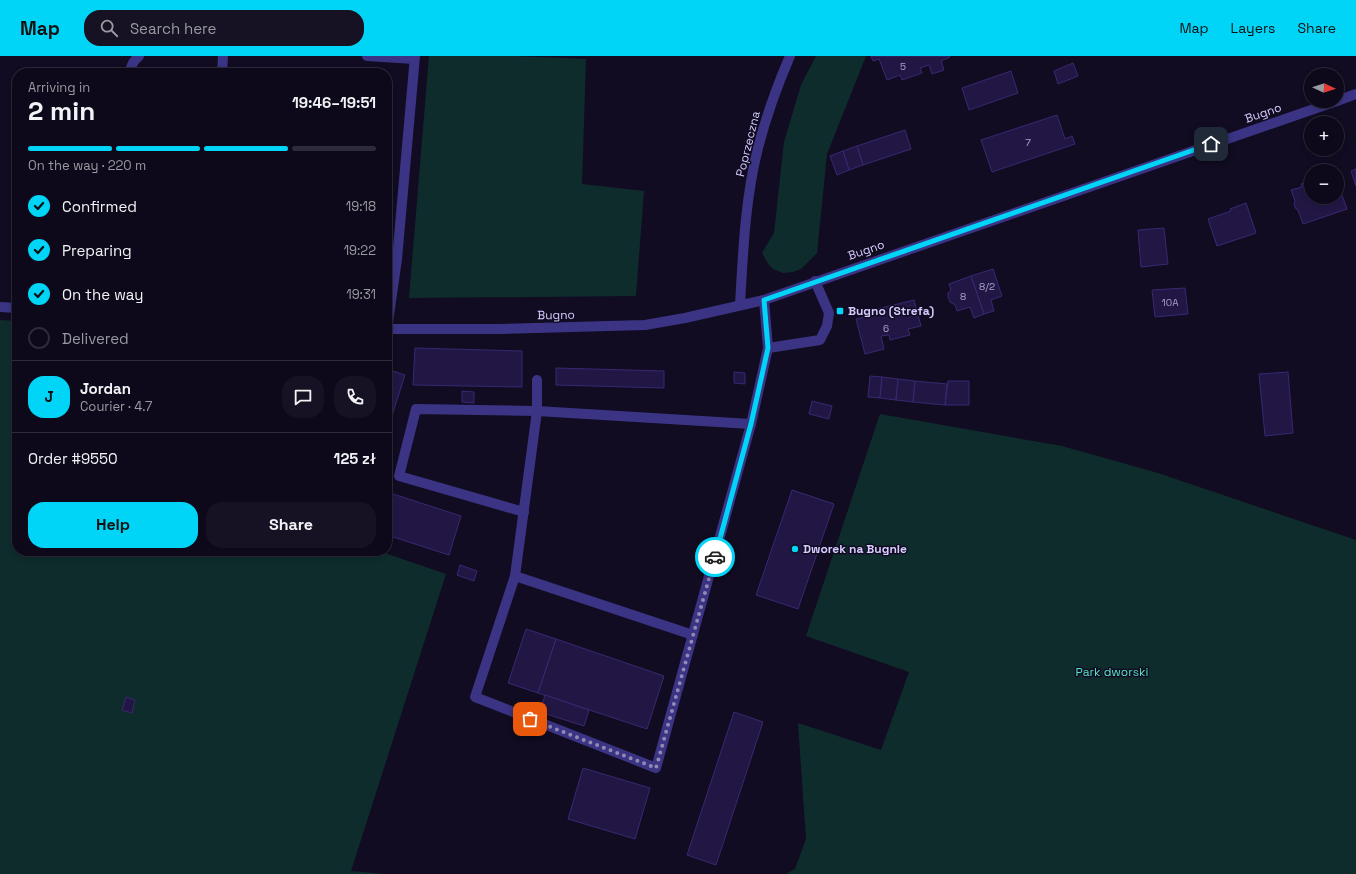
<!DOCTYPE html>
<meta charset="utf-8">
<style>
:root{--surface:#0d091a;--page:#161223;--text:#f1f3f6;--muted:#9a9aa2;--line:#2d2a39;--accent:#00d5f8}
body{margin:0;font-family:"Space Grotesk",sans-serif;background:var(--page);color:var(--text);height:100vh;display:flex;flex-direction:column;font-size:15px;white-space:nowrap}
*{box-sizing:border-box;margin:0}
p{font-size:13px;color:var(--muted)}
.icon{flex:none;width:22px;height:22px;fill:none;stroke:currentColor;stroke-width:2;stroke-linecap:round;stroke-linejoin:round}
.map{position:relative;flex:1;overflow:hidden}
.drawer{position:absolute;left:12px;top:12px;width:380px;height:488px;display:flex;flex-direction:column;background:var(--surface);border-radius:16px;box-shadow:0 2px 6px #0003,0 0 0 1px var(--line)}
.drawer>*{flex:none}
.needle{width:26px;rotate:94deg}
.fabs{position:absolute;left:1304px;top:12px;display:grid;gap:8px}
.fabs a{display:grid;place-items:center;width:40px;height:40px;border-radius:50%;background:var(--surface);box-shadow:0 2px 6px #0003,0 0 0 1px var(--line);font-size:20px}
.pin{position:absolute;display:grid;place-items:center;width:34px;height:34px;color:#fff;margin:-17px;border-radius:8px;box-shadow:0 2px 6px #0006}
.courier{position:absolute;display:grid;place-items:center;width:40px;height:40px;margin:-20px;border:3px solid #00d5f8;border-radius:50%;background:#fff;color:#222;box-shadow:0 1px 5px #0007}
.overview em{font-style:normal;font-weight:800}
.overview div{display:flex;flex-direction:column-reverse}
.overview{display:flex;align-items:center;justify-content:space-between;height:68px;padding:0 16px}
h1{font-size:26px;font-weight:800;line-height:30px}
.bar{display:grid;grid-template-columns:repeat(4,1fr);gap:6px 4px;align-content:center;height:48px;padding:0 16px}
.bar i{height:5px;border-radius:3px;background:var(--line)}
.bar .on{background:var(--accent)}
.bar p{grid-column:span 4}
.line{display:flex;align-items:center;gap:10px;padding:0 16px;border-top:1px solid var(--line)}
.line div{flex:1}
.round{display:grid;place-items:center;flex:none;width:42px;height:42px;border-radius:16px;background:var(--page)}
ol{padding:0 16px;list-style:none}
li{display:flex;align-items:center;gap:12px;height:44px}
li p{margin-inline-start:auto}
li .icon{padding:4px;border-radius:50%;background:var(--accent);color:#111;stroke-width:4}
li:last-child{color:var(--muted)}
li i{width:22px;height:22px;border:2px solid var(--line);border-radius:50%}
.primary-button{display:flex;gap:8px;margin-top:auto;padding:8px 16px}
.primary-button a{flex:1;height:46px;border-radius:16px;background:var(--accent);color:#111;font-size:16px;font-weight:800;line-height:46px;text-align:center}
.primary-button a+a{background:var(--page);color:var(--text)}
header{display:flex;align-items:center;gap:24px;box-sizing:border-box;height:56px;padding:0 20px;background:var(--accent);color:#111}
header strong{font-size:19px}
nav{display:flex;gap:22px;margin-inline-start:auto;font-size:14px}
.search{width:280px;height:36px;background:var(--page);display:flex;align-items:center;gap:10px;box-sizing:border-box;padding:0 14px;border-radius:16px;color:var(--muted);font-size:15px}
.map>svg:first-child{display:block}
.green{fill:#0f2c2d}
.building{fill:#221744;stroke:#392872}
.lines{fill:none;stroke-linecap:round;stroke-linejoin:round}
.service{stroke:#3b3484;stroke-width:10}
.tertiary{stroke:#3b3484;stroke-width:10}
.done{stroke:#9089b2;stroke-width:4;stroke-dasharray:0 7.2}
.route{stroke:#00d5f8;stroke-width:5}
.poi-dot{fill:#00d5f8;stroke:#110c22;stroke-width:1.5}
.labels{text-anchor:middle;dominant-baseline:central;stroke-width:3;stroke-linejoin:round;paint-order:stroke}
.number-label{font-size:10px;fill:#a8a0d0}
.street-label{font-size:12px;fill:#d5cdff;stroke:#110c22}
.poi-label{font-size:12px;font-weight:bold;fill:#d5cdff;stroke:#110c22;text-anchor:start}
.park-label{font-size:12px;fill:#53e5c7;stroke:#110c22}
</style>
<header>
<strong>Map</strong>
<div class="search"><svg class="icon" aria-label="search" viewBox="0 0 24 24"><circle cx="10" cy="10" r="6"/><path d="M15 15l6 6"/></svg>Search here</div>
<nav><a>Map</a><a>Layers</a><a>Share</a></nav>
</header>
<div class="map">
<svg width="1356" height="818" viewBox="0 0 1356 818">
<rect width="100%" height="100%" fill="#110c22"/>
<g class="green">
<polygon points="429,0 515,0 586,3 582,128 644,135 636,240 409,242"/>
<polygon points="816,0 866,0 827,98 817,197 801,213 793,216 783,217 773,213 769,209 762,197 774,177 784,86 801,29"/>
<polygon points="0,264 17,265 17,495 379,495 446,518 351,815 386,818 0,818"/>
<polygon points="880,358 1062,390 1158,417 1356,484 1356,818 786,818 795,813 806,783 798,667 881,694 909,616 806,580"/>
</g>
<g class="building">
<polygon points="871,0 950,0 950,1 941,5 944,14 932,18 929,9 920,12 922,17 902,24 900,19 887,24 879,3 873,5"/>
<polygon points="1073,7 1078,20 1058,28 1054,15"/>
<polygon points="1011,15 1018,37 969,54 962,32"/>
<polygon points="1057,59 1065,83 1072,80 1075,88 992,116 981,84"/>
<polygon points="905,74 911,93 863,109 857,90"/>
<polygon points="857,90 863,109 849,114 843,95"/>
<polygon points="843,95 849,114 837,119 830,100"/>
<polygon points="1356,113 1356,130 1351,115"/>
<polygon points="1311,125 1311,141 1337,141 1337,125 1347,153 1303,168 1298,154 1296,153 1294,148 1295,145 1291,134 1302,131 1301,128"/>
<polygon points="1246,147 1256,177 1217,190 1208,163 1231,155 1230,153"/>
<polygon points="1164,172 1168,208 1141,211 1138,174"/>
<polygon points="993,213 1002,240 991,244 994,255 984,258 971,220"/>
<polygon points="971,220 984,258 974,262 970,251 957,255 955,249 950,246 948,241 948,237 951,234 949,228"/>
<polygon points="1185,232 1188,258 1155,261 1152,234"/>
<polygon points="914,244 921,270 908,273 910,279 890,284 889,279 881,280 884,293 865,298 856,263 870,260 869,255"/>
<polygon points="415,292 522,295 522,331 413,329"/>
<polygon points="556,312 664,315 664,332 556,329"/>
<polygon points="387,313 405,319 387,375"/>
<polygon points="734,316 745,317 745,328 734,327"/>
<polygon points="1288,316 1293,377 1265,380 1259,318"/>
<polygon points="870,320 882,321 880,342 868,341"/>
<polygon points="882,321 898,323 896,344 880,342"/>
<polygon points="898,323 915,325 913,346 896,344"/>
<polygon points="915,325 947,328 945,349 913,346"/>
<polygon points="948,325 969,325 969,349 945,349"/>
<polygon points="462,335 474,336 474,347 462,346"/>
<polygon points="812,345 832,350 829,363 809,358"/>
<polygon points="792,434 834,448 798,553 756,539"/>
<polygon points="387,436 461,460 449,499 387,479"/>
<polygon points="460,509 477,515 474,525 457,519"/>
<polygon points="526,573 556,583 538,637 508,627"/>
<polygon points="556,583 664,620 647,673 538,637"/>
<polygon points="545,639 589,654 584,670 540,656"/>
<polygon points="126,641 135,644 132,657 122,654"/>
<polygon points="734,656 763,666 716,809 687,799"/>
<polygon points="583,712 650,732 635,783 568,763"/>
</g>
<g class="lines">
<g class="service">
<polyline points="367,0 414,3"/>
<path d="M130 17C130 11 134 4 139 0"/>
<polyline points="222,17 223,0"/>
<polyline points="387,273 397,203 415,0"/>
<polyline points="768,292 820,284 827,270 829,257 815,225"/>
<polyline points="537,324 537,355 515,520 693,579"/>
<polyline points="524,456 399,420 416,353 537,355 751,368"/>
<polyline points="515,520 475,641 656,712 751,368 768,292 764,244"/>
</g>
<g class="tertiary">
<polyline points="1337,45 1356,38"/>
<path d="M740 249C743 197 745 143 758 92 766 61 777 30 790 0"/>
<polyline points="0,251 17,252"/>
<polyline points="387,273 499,273 645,269 685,262 764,244 1337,45"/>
</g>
</g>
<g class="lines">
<polyline class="done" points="530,663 656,712 715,501"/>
<polyline class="route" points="715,501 751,368 768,292 764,244 1211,88"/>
</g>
<g class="poi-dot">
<rect x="836" y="251" width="8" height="8" rx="2"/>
<circle cx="795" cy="493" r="4"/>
</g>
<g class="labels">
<g class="number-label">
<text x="903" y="10">5</text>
<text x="1028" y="86">7</text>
<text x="987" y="230">8/2</text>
<text x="963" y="240">8</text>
<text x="1170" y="246">10A</text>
<text x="886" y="272">6</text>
</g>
<g class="street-label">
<text transform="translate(1263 57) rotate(-19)">Bugno</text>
<text transform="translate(748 88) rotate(-76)">Poprzeczna</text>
<text transform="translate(866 194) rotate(-19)">Bugno</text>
<text transform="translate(556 259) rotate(-1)">Bugno</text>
</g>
<g class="poi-label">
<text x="848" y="255">Bugno (Strefa)</text>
<text x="803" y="493">Dworek na Bugnie</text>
</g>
<g class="park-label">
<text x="1112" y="616">Park dworski</text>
</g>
</g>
</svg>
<div class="fabs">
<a><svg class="needle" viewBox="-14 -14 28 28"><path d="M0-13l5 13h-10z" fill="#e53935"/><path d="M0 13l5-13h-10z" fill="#9a9aa2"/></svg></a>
<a>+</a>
<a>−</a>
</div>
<div class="pin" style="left:530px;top:663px;background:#ea580c"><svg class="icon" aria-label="bag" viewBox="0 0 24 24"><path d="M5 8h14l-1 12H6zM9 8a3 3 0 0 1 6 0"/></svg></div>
<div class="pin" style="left:1211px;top:88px;background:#1f2937"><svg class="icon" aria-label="home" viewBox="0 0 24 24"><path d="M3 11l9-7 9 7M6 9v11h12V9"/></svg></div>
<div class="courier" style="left:715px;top:501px"><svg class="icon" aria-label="car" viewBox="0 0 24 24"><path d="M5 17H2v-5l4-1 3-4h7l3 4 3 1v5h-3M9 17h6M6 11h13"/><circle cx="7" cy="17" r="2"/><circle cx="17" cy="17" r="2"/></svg></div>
<section class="drawer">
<div class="overview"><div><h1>2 min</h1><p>Arriving in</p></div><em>19:46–19:51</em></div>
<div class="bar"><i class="on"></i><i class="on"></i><i class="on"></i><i></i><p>On the way · 220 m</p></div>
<ol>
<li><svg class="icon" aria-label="check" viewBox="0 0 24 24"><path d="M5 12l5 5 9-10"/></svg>Confirmed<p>19:18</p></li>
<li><svg class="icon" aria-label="check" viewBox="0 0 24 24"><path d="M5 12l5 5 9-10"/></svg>Preparing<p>19:22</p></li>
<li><svg class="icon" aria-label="check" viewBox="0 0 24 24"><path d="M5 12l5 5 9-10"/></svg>On the way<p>19:31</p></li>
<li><i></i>Delivered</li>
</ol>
<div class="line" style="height:72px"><b class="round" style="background:var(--accent);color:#111">J</b><div><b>Jordan</b><p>Courier · 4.7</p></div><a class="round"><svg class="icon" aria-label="chat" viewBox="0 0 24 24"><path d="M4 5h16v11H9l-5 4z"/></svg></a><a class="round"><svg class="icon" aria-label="phone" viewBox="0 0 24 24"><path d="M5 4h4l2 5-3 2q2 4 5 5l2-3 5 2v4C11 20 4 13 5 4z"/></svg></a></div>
<div class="line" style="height:52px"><div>Order #9550</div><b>125 zł</b></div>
<div class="primary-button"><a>Help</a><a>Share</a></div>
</section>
</div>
